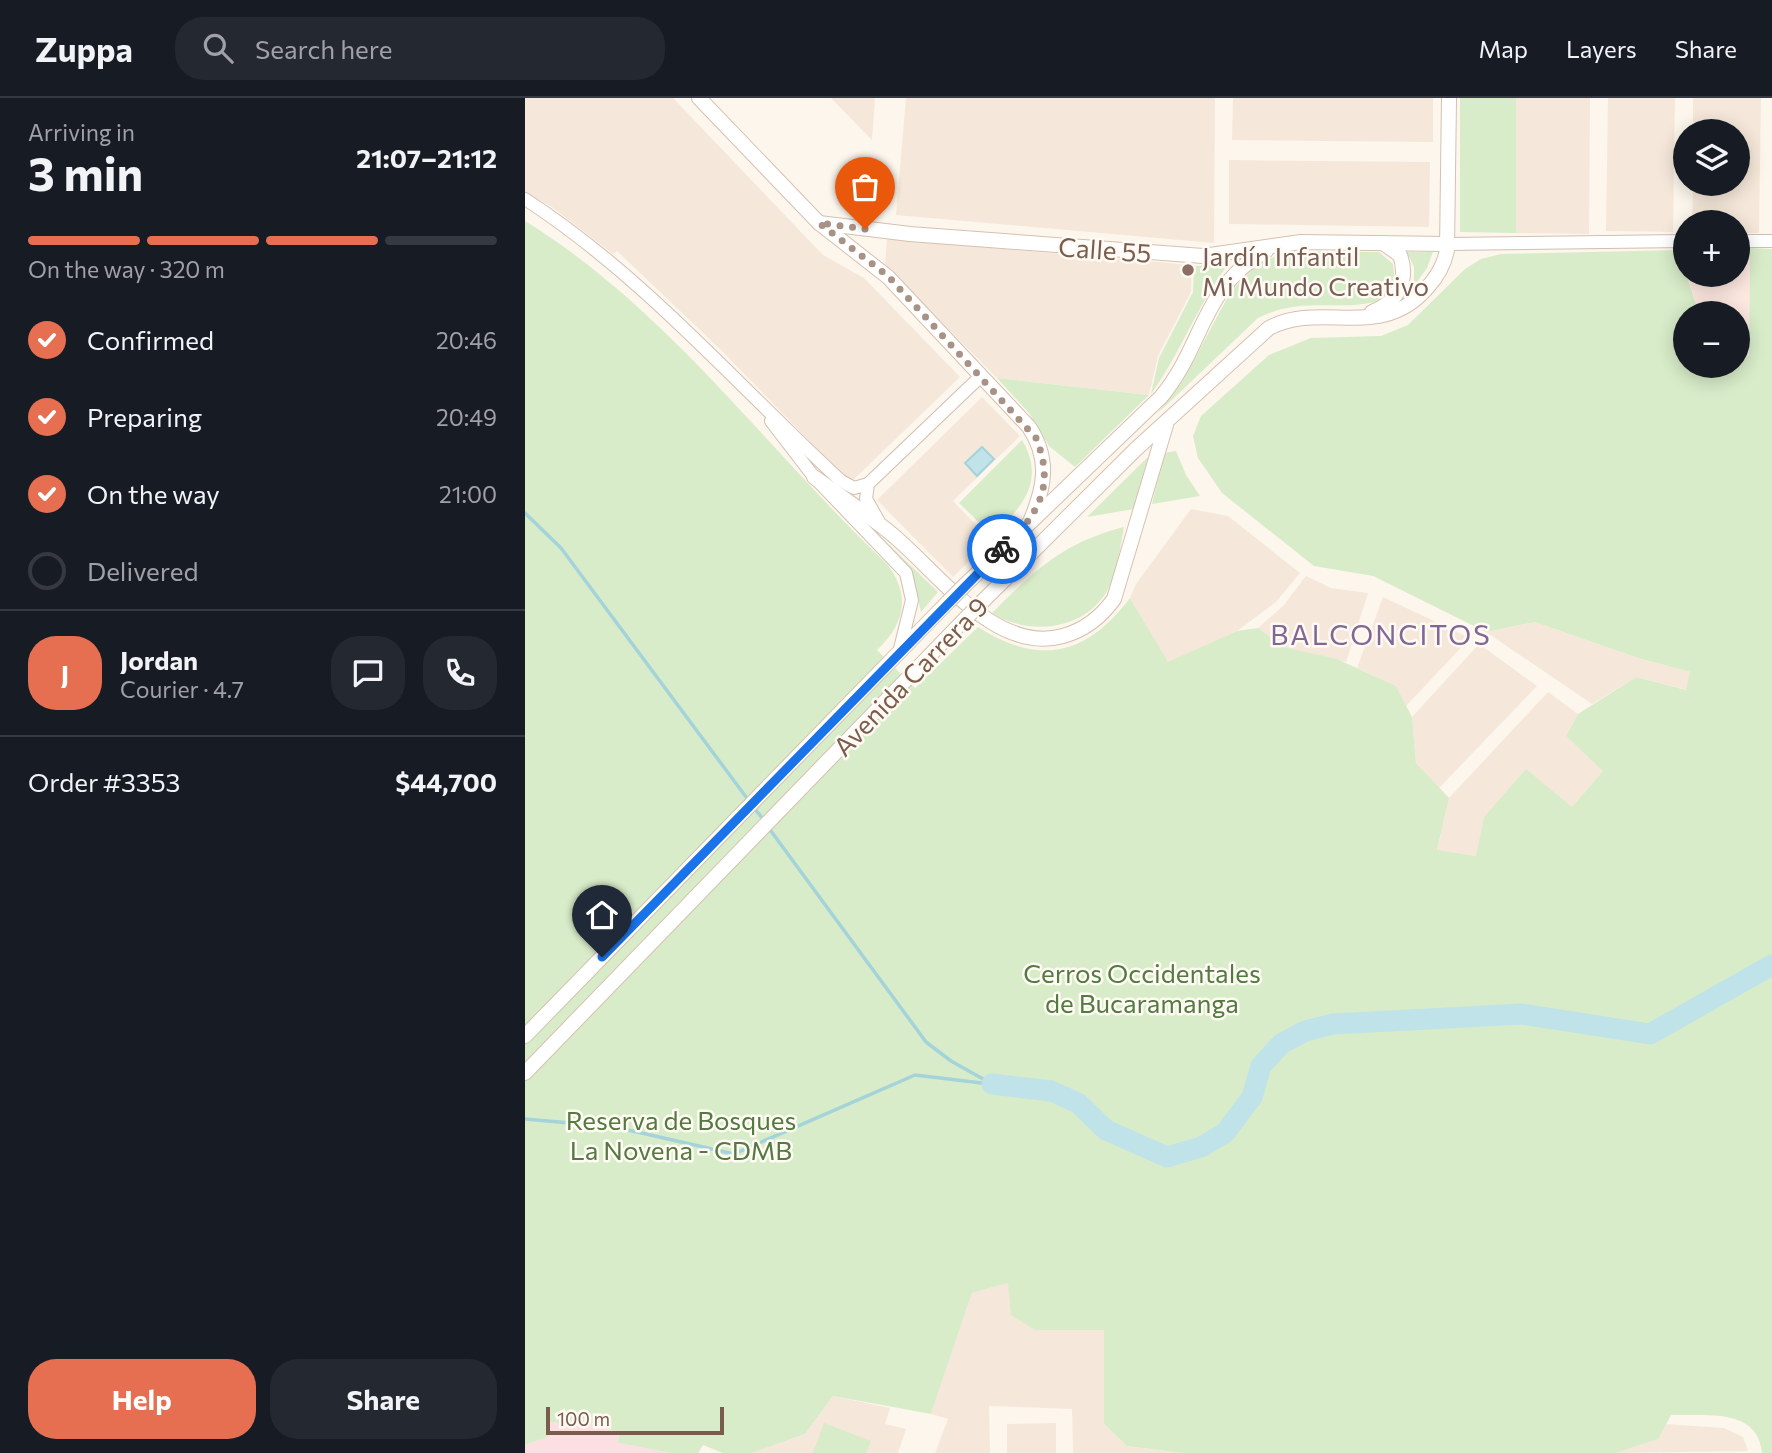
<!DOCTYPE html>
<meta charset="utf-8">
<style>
:root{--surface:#171b24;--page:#242831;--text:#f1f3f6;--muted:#9ea1a6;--line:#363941;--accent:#e76f51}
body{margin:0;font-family:Commissioner,sans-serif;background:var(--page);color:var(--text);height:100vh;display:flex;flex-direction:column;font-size:26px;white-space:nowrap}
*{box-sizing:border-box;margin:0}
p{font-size:23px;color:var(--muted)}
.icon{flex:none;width:38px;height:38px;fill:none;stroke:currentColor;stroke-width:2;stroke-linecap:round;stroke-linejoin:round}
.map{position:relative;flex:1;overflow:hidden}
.sheet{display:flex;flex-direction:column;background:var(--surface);width:525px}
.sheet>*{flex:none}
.controls{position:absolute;left:1148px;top:21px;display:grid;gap:14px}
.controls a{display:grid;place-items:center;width:77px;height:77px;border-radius:50%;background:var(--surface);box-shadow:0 4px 18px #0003;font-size:35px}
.scale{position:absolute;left:21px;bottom:18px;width:178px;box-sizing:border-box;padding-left:7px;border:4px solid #7a5c4d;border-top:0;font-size:19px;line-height:24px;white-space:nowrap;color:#7a5c4d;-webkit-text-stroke:5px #fffaf3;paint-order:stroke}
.pin{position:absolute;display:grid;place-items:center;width:60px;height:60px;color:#fff;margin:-72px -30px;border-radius:50% 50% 50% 0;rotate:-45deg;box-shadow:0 0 7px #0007}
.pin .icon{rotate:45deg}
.courier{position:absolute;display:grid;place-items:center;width:70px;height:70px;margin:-35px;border:5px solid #1a73e8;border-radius:50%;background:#fff;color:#222;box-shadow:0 2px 9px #0007}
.summary em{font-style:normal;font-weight:700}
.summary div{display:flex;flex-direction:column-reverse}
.summary{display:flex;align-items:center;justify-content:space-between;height:119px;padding:0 28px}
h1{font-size:46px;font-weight:700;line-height:52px}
.bar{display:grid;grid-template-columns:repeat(4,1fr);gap:10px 7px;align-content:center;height:84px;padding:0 28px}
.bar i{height:9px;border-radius:5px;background:var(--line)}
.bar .selected{background:var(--accent)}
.bar p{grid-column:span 4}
.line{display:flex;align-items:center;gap:18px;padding:0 28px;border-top:2px solid var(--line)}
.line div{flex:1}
.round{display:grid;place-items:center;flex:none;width:74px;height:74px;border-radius:28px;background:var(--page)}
ol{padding:0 28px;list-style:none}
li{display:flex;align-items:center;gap:21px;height:77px}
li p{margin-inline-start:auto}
li .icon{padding:7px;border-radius:50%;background:var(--accent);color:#fff;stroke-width:4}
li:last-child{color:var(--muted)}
li i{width:38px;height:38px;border:4px solid var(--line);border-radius:50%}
.button{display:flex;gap:14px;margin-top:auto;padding:14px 28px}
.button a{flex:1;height:80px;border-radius:28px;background:var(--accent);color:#fff;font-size:28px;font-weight:700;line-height:80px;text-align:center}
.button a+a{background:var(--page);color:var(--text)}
header{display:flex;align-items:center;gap:42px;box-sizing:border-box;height:98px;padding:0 35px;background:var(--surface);border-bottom:2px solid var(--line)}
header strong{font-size:33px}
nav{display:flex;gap:38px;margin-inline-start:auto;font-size:24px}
.search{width:490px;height:63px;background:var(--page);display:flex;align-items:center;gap:18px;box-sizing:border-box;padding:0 24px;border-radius:28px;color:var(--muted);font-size:26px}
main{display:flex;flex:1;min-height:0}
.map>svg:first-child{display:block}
.residential{fill:#f5e8da}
.commercial{fill:#fde8e0}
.medical{fill:#fbdfe3}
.green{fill:#d8ecc9}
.water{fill:#bfe3e8;stroke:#a5d3da;stroke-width:2}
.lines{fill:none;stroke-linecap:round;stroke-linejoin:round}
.stream{stroke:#a5d3da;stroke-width:3.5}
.river{stroke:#bfe3e8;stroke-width:21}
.tertiary-casing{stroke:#d1beb0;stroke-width:14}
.secondary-casing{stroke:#d6c0b0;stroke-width:16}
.tertiary{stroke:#fff;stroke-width:12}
.secondary{stroke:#fff;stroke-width:14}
.secondary-bridge-casing{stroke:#d6c0b0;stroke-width:16;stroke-linecap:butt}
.secondary-bridge{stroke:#fff;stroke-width:14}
.done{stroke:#a89285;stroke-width:7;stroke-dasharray:0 12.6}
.route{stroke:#1a73e8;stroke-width:9}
.education-dot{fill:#8d6e63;stroke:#fffaf3;stroke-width:2.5}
.labels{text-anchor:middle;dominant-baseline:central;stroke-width:5;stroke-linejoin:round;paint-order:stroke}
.street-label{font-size:26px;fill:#7a5c4d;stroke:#fffaf3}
.education-label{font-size:26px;fill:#785e54;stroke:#fffaf3;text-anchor:start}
.park-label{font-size:26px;fill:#537a41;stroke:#fffaf3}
.neighbourhood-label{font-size:28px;letter-spacing:2px;fill:#846695;stroke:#fffaf3}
</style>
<header>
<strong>Zuppa</strong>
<div class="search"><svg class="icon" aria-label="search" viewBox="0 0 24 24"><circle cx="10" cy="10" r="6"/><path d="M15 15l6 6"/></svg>Search here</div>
<nav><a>Map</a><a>Layers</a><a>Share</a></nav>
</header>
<main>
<section class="sheet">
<div class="summary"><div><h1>3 min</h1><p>Arriving in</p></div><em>21:07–21:12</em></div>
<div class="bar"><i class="selected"></i><i class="selected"></i><i class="selected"></i><i></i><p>On the way · 320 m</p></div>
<ol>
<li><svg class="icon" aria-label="check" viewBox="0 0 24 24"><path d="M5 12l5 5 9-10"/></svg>Confirmed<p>20:46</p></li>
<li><svg class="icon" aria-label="check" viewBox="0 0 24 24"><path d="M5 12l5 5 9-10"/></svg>Preparing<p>20:49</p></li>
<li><svg class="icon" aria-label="check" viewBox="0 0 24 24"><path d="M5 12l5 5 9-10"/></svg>On the way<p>21:00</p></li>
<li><i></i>Delivered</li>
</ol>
<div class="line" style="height:126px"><b class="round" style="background:var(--accent);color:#fff">J</b><div><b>Jordan</b><p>Courier · 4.7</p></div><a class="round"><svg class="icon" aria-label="chat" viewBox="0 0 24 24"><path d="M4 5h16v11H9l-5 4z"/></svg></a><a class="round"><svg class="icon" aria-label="phone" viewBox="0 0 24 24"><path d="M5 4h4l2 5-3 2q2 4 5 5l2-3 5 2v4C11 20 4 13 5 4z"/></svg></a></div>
<div class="line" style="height:91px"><div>Order #3353</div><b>$44,700</b></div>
<div class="button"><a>Help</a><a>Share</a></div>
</section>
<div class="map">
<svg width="1247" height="1355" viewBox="0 0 1247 1355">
<rect width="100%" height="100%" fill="#fdf6ec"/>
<g class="residential">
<polygon points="0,0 148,0 298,157 339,180 435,279 325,385 198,254 92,153 88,156 27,109 0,94"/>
<polygon points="306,0 350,0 347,42"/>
<polygon points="381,0 690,0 689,145 371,117"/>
<polygon points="708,0 908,0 908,44 707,42"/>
<polygon points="991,0 1065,0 1064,136 991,135"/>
<polygon points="1083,0 1150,0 1148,134 1081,133"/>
<polygon points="1168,0 1236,0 1234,135 1213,135 1213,124 1167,124 1168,86 1213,86 1213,33 1168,33"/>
<polygon points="704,62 905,64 904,129 704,126"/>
<polygon points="362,141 667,167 666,194 633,258 624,297 472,280 360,167"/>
<polygon points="457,299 495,338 428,403 466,442 428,479 352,402"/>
<polygon points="666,411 703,418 775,475 751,504 712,533 643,565 605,500 611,486"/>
<polygon points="781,478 806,490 843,495 821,564 759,549 733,530 758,508"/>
<polygon points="858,499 945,540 881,608 871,588 832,570"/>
<polygon points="1010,524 1113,560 1165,574 1162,592 1111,579 1067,606 961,534"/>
<polygon points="954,546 1012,588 914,690 891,665 887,619"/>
<polygon points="1023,594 1053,616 1041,638 1079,672 1047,709 959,719 952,758 912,753 924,700"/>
<polygon points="483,1185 510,1232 579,1232 579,1326 602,1348 659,1355 548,1355 547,1311 464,1308 465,1355 410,1355 423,1321 406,1316 447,1195"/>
<polygon points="308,1298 365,1310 360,1326 381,1331 373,1355 227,1355 280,1336"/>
<polygon points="531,1325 531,1355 482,1355 482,1326"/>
<polygon points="1140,1326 1199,1330 1218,1339 1223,1353 1091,1355 1132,1341"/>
</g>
<polygon class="commercial" points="1213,150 1225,150 1224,259 1213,257 1213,215 1174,215 1162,177 1213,177"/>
<polygon class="medical" points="25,1324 64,1324 94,1335 93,1345 147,1355 0,1355 0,1347 24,1338"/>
<g class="green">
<polygon points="935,0 991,0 991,135 935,134"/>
<path d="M0 123C143 211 242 352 362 466 386 497 380 526 352 552L390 590 453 529C515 568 561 558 605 500L643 564 712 533 733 530 759 549 812 561 871 588 887 619 891 665 924 700 912 752 951 758 959 719 1001 671 1047 709 1078 673 1041 638 1053 616 1111 579 1161 592 1165 574 1113 560 1010 524 961 534 848 478 789 468 697 395 673 360 668 338 676 318 744 257 786 240 856 238 883 227 940 171 956 161 976 156 1153 152 1174 215H1160V268H1213V257L1224 258 1225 150 1247 151V1355H1237C1233 1309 1180 1318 1146 1317L1133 1341 1091 1355H659L602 1348 579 1326V1232H510L486 1217 483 1185 447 1195 406 1316 308 1298 280 1336 227 1355H198L178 1347 173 1355H147L93 1345 94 1335 64 1324H25V1338L0 1347Z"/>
<path d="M766 153 854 154 868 166 870 184 858 202C813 215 779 197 733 220L633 315 657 284 706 193 735 164Z"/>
<polygon points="882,154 908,154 902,170 889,188 889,169"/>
<path d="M697 167 702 168C672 208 655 256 626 296L634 260 668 194 669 168Z"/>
<polygon points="472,280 624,297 550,369 524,348 504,315"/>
<path d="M497 342C521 383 497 409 468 438L434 405Z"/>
<polygon points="651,353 661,377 675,398 627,406 639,355"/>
<polygon points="623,359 609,411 562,419"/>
<path d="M599 429C595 449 593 474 582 493 559 533 503 538 467 515 510 472 539 444 599 429Z"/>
<polygon points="348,431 413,494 396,514 387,475"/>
<polygon points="299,1325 346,1343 341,1355 288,1355"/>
</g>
<polygon class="water" points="457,349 469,361 452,378 440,365"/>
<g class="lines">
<g class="stream">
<polyline points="0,415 36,450 224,703"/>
<polyline points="228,709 239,722"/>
<polyline points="243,729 401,944 426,963 467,986"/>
<polyline points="0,1021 90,1029 209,1056 390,977 465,986"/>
</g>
<polyline class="river" points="467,986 526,993 553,1005 581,1032 642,1059 676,1049 700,1035 727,999 736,968 756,946 780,933 808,926 997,916 1125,936 1247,867"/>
<defs>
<g id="tertiary">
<path d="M0 101C120 179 212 287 316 383L329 390 343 386"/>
<polyline points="1213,143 1247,143"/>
<polyline points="922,146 1160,143"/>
<polyline points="246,323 289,379 381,475 387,502 374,555"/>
<polyline points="353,422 341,401 343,386 456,278"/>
</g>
<g id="secondary">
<path d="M174 0 294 125 363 179 504 329C526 362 519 391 505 424"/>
<polyline points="294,125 385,136 678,158 776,144 922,146"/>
<path d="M847 214C872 205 884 182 875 157L858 145"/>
<path d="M289 379C314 397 339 414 363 433 411 471 469 557 538 538 560 532 576 519 589 501L641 327"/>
<path d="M441 486 636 299C679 248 676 189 741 153"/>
<path d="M459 502 611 351 744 230C798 202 855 244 902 190 912 179 919 168 922 152L924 0"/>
<polyline points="0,938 423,504"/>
<polyline points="0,975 441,520"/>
</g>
</defs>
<use href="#tertiary" class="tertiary-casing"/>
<use href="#secondary" class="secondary-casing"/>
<use href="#tertiary" class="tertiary"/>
<use href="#secondary" class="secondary"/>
<defs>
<g id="secondary-bridge">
<polyline points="423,504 441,486"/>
<polyline points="441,520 459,502"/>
</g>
</defs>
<use href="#secondary-bridge" class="secondary-bridge-casing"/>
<use href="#secondary-bridge" class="secondary-bridge"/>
</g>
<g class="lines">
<path class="done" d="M340 131 294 125 363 178 511 340C531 389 513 417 477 451"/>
<polyline class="route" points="77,859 477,451"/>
</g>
<circle class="education-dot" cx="663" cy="172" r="7"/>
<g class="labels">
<g class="street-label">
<text transform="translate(580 151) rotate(4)">Calle 55</text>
<text transform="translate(385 578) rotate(-46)">Avenida Carrera 9</text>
</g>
<g class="education-label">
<text x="677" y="157">Jardín Infantil<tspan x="677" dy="30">Mi Mundo Creativo</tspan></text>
</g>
<g class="park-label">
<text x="617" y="874">Cerros Occidentales<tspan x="617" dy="30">de Bucaramanga</tspan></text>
<text x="156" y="1021">Reserva de Bosques<tspan x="156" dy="30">La Novena - CDMB</tspan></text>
</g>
<g class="neighbourhood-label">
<text x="856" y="536">BALCONCITOS</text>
</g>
</g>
</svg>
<div class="controls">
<a><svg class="icon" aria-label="layers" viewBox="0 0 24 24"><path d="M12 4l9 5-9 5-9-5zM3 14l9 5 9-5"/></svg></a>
<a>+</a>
<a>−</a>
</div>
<div class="scale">100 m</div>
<div class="pin" style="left:340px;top:131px;background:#ea580c"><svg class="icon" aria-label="bag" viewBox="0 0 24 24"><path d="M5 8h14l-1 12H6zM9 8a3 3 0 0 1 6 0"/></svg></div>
<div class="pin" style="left:77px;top:859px;background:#1f2937"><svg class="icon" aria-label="home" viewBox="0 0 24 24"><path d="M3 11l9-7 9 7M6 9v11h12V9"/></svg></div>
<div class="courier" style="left:477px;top:451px"><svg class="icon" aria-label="bike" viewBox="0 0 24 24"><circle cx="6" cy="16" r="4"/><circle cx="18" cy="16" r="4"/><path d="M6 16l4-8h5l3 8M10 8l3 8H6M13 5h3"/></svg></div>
</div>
</main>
